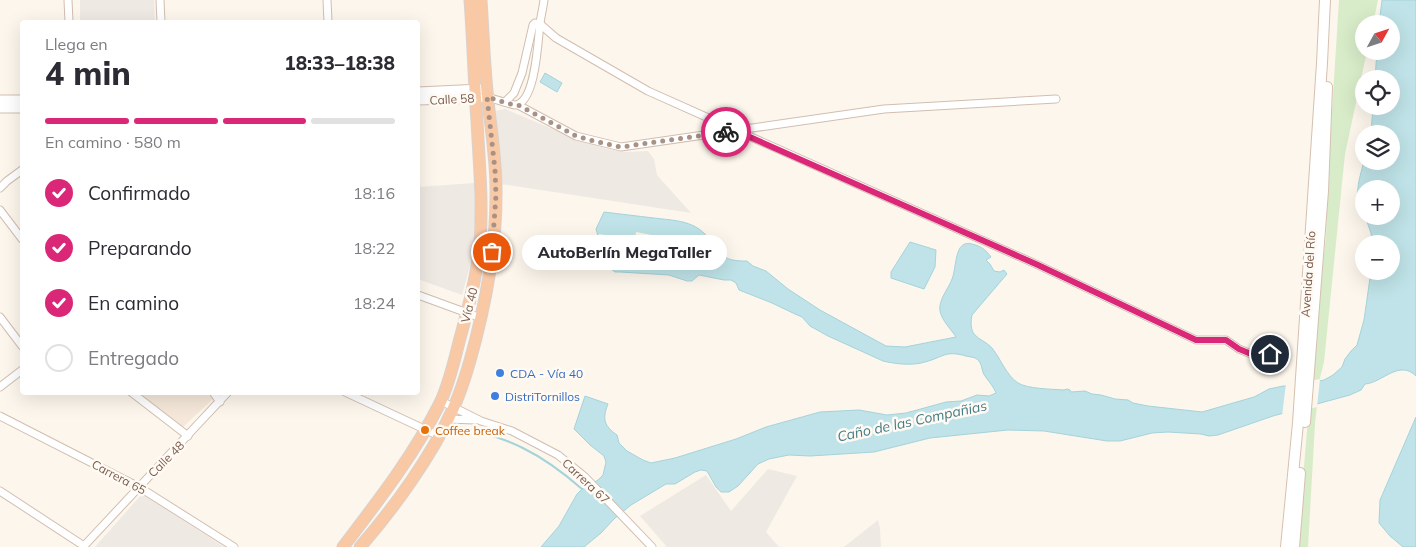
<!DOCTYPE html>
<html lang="es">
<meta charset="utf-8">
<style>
:root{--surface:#fff;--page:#f7f7f7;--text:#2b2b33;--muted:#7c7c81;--line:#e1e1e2;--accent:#db2777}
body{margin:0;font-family:Mulish,sans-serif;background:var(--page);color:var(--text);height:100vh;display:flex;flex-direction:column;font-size:19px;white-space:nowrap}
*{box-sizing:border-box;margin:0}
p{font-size:16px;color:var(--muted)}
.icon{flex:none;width:28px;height:28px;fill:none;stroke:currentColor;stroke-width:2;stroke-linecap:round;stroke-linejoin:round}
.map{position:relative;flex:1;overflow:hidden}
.drawer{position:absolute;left:20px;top:20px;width:400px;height:375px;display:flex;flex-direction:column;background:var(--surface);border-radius:5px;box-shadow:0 5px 20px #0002}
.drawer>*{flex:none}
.needle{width:32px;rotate:50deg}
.controls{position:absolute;left:1355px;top:15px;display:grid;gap:10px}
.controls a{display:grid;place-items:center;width:45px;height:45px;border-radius:50%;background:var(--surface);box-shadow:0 5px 20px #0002;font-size:25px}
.pin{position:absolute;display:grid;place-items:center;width:42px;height:42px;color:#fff;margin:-21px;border:2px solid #fff;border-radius:50%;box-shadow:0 1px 5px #0007}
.courier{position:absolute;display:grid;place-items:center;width:50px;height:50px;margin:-25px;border:4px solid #db2777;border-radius:50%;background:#fff;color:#222;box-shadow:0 1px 6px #0007}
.bubble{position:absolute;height:35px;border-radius:18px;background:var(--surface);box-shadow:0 5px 20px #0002;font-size:16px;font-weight:800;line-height:35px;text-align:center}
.head em{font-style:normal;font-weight:800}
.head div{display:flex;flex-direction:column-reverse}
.head{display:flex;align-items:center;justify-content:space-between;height:85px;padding:0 25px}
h1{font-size:32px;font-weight:800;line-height:38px}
.bar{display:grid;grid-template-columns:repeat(4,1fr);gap:8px 5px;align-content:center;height:60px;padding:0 25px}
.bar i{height:6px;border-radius:4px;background:var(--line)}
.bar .selected{background:var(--accent)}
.bar p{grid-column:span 4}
ol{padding:0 25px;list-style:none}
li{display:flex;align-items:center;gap:15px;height:55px}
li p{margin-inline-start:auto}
li .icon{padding:5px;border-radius:50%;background:var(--accent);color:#fff;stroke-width:4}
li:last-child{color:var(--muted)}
li i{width:28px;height:28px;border:2px solid var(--line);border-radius:50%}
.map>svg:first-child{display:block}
.residential{fill:#f5e8da}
.industrial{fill:#efe9e4}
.green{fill:#d8ecc9}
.water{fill:#bfe3e8;stroke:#a5d3da}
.pier{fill:#fdf6ec}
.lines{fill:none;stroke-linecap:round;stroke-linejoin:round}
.stream{stroke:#a5d3da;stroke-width:2}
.minor-casing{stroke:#d1beb0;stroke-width:9}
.tertiary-casing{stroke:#d1beb0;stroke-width:11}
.secondary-casing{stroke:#d6c0b0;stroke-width:12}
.trunk-casing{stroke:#dad1cd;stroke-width:13}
.minor{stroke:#fff;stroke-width:7}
.tertiary{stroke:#fff;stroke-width:9}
.secondary{stroke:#fff;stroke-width:10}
.trunk{stroke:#f9c8a4;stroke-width:11}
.done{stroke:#a89285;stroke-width:5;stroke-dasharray:0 9}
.route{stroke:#db2777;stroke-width:6}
.shop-dot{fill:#3f7fe0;stroke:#fffaf3;stroke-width:2}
.food-dot{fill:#e8710a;stroke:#fffaf3;stroke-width:2}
.labels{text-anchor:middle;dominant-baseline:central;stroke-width:5;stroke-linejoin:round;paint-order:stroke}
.street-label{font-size:12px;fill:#7a5c4d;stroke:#fffaf3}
.shop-label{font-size:12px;fill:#366cbe;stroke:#fffaf3;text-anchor:start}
.food-label{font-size:12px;fill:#c56008;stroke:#fffaf3;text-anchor:start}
.water-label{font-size:14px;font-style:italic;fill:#437c86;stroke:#fffaf3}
</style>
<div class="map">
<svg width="1416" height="547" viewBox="0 0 1416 547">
<rect width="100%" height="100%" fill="#fdf6ec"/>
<polygon class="residential" points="139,393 208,393 213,399 183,427"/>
<g class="industrial">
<polygon points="80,0 154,0 155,22 80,22"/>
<polygon points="505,109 574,138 607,149 624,152 648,151 654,159 657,175 691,213 501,184 495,111"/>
<polygon points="474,183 475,217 472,259 462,295 418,279 418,187"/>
<polygon points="768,469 797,476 766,532 779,547 667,547 640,516 706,475 731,511"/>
<polygon points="142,494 224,547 95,547"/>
<polygon points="878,520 880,528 881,547 844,547"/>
</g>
<polygon class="green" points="1339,0 1378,0 1373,24 1364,24 1364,51 1367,51 1345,154 1324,362 1320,378 1315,424 1308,547 1297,547 1315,338 1326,236 1328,174"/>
<g class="water">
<path d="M1382 0H1416V376C1399 359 1382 383 1365 384L1361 390 1350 395 1273 416 1218 435 1209 436 1201 434 1168 432 1152 433 1120 441H1107L1044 431 1008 430 930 438 874 452 810 456 789 455 769 459 758 464 738 486 729 492H721L716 487 707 471 701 470 695 472 675 484H666L631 505 614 519 601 533 584 547H541L559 526 577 494 582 489 598 480 603 475 606 462 604 456 590 445 574 429 585 396 608 404C602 419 604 426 617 435L619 443 627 451 643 460 651 463 675 458 736 439 766 427 820 412 859 410 887 415 906 413 946 402 961 401 977 395 989 396 996 393C994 387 989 382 985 376 981 371 983 364 977 359 974 357 970 357 966 356 945 350 944 357 925 362 912 366 896 364 883 361L828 336 810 326 802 317 795 314 772 303 739 290 736 283 731 280H724L699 275 692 281H687L669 275 620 272H615L611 269 608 264 611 249 601 246 596 229 604 212C620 214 637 216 654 218 669 220 686 220 699 229 721 245 713 262 747 261L753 266 766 271 788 289 820 310 886 346 905 347 956 337C951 329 942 321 940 311 938 300 949 288 952 279 957 267 954 239 972 244 981 246 986 250 991 257L986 260 990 264 994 271 1000 272 1004 270 1007 274 972 315C971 321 970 328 974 334 979 340 987 342 992 348 1001 359 1006 375 1018 383 1028 389 1051 389 1064 390L1067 389 1070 390 1071 392 1085 391 1092 394 1101 395 1115 399 1128 400 1133 403 1148 406 1202 412 1254 397 1269 389 1283 386H1294L1324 380 1333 375 1342 367 1345 359 1351 351 1357 345 1364 320 1371 271H1391V244H1372L1371 233 1365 216H1391V189H1364V214C1353 195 1359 181 1364 161H1391V134H1371L1373 106H1391V79H1375L1377 51H1391V24H1379Z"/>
<polygon points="545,73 562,83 557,92 540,82"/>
<polygon points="910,242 936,250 935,267 924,289 891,278 891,272"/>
<polygon points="1416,417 1416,547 1403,547 1390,536 1379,523 1380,500"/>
</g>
<g class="pier">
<polygon points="636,232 678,240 675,260 633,253 635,242 598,237 599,234 635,240"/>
<polygon points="1320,379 1317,407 1282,416 1286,383 1294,384"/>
</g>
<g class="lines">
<path class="stream" d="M453 426C507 436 541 453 582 489"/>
<defs>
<g id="minor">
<polyline points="68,0 69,22"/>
<polyline points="160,0 161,22"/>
<polyline points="327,0 328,22"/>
<path d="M487 97 514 105C536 105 538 39 540 23 541 16 543 8 544 0"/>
<polyline points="505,102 514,93 522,73 533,25 535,23 540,24 556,38 648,91 1038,265 1196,340 1226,340 1239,349 1256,356 1261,357 1270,354"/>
<polyline points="518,105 576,136 621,147 884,109 1056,99"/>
<polyline points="0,188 7,181 22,170"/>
<polyline points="0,210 22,239"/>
<polyline points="418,295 481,318"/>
<polyline points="0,317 22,346"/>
<polyline points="0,387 22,370"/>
<polyline points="131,392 188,436"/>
<polyline points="213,392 220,402"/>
<polyline points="345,392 439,436"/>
<polyline points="441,401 481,421 512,431 558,455 585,477 652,547"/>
<polyline points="0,416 139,487 234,547"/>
<polyline points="448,419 475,420"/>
<polyline points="0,491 84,546"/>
<polyline points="83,547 228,392"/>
</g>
<g id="tertiary">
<polyline points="418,92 481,89"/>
<polyline points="0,100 22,100"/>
<polyline points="418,100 480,98"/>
<polyline points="0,108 22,108"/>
</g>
<g id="secondary">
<polyline points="1305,422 1323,191 1327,87"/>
<polyline points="1286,547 1298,423 1322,63 1325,0"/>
<polyline points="1294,547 1300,473"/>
</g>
<g id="trunk">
<path d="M343 547C378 501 414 455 440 403 449 384 454 362 459 342 468 309 477 276 480 242 483 202 479 161 477 121 474 81 473 40 470 0"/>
<path d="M360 547C394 508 431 457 453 409 463 387 470 362 476 338 488 291 496 244 496 196 497 161 490 125 487 91 484 60 483 30 481 0"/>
</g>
</defs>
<use href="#minor" class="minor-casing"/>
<use href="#tertiary" class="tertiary-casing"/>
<use href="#secondary" class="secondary-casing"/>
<use href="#trunk" class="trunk-casing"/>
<use href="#minor" class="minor"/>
<use href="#tertiary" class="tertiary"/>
<use href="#secondary" class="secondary"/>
<use href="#trunk" class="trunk"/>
</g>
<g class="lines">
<polyline class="done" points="492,252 496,195 495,170 487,97 514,105 518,105 576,136 594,141 621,147 726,132"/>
<polyline class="route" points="726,132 734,130 1038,265 1196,340 1226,340 1239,349 1256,356 1261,357 1270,354"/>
</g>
<g class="shop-dot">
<circle cx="500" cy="373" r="5"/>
<circle cx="495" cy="396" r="5"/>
</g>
<circle class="food-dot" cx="425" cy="430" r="5"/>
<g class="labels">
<g class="street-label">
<text transform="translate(452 99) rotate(-3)">Calle 58</text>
<text transform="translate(1308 274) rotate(-86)">Avenida del Río</text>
<text transform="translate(469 305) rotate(-76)">Vía 40</text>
<text transform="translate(166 459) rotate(-45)">Calle 48</text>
<text transform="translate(119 477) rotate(28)">Carrera 65</text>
<text transform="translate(586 481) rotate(43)">Carrera 67</text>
</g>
<g class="shop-label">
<text x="510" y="373">CDA - Vía 40</text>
<text x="505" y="396">DistriTornillos</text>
</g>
<g class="food-label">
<text x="435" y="430">Coffee break</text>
</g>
<g class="water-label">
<text transform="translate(912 421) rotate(-12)">Caño de las Compañias</text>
</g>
</g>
</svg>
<div class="controls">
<a><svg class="needle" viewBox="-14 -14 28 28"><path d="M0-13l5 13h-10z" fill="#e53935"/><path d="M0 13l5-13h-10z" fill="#7c7c81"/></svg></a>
<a><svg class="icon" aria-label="locate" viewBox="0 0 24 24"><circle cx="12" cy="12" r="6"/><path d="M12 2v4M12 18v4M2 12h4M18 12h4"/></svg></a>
<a><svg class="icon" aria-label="layers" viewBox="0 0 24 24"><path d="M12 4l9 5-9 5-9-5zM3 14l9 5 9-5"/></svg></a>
<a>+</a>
<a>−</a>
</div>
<div class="pin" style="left:492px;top:252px;background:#ea580c"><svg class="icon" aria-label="bag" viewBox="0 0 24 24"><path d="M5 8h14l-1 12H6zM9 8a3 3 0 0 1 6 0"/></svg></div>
<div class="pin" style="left:1270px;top:354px;background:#1f2937"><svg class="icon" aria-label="home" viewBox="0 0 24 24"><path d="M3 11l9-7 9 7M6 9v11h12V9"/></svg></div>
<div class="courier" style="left:726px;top:132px"><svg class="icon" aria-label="bike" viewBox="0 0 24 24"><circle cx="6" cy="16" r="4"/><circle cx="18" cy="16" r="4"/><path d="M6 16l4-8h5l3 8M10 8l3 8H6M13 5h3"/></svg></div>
<div class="bubble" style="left:522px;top:235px;width:205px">AutoBerlín MegaTaller</div>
<section class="drawer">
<div class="head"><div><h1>4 min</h1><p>Llega en</p></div><em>18:33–18:38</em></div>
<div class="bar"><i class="selected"></i><i class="selected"></i><i class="selected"></i><i></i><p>En camino · 580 m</p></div>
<ol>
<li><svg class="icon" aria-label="check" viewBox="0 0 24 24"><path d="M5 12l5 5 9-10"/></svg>Confirmado<p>18:16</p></li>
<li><svg class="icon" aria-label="check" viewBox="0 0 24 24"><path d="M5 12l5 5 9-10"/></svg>Preparando<p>18:22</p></li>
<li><svg class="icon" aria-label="check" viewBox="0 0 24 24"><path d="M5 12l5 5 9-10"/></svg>En camino<p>18:24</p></li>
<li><i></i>Entregado</li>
</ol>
</section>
</div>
